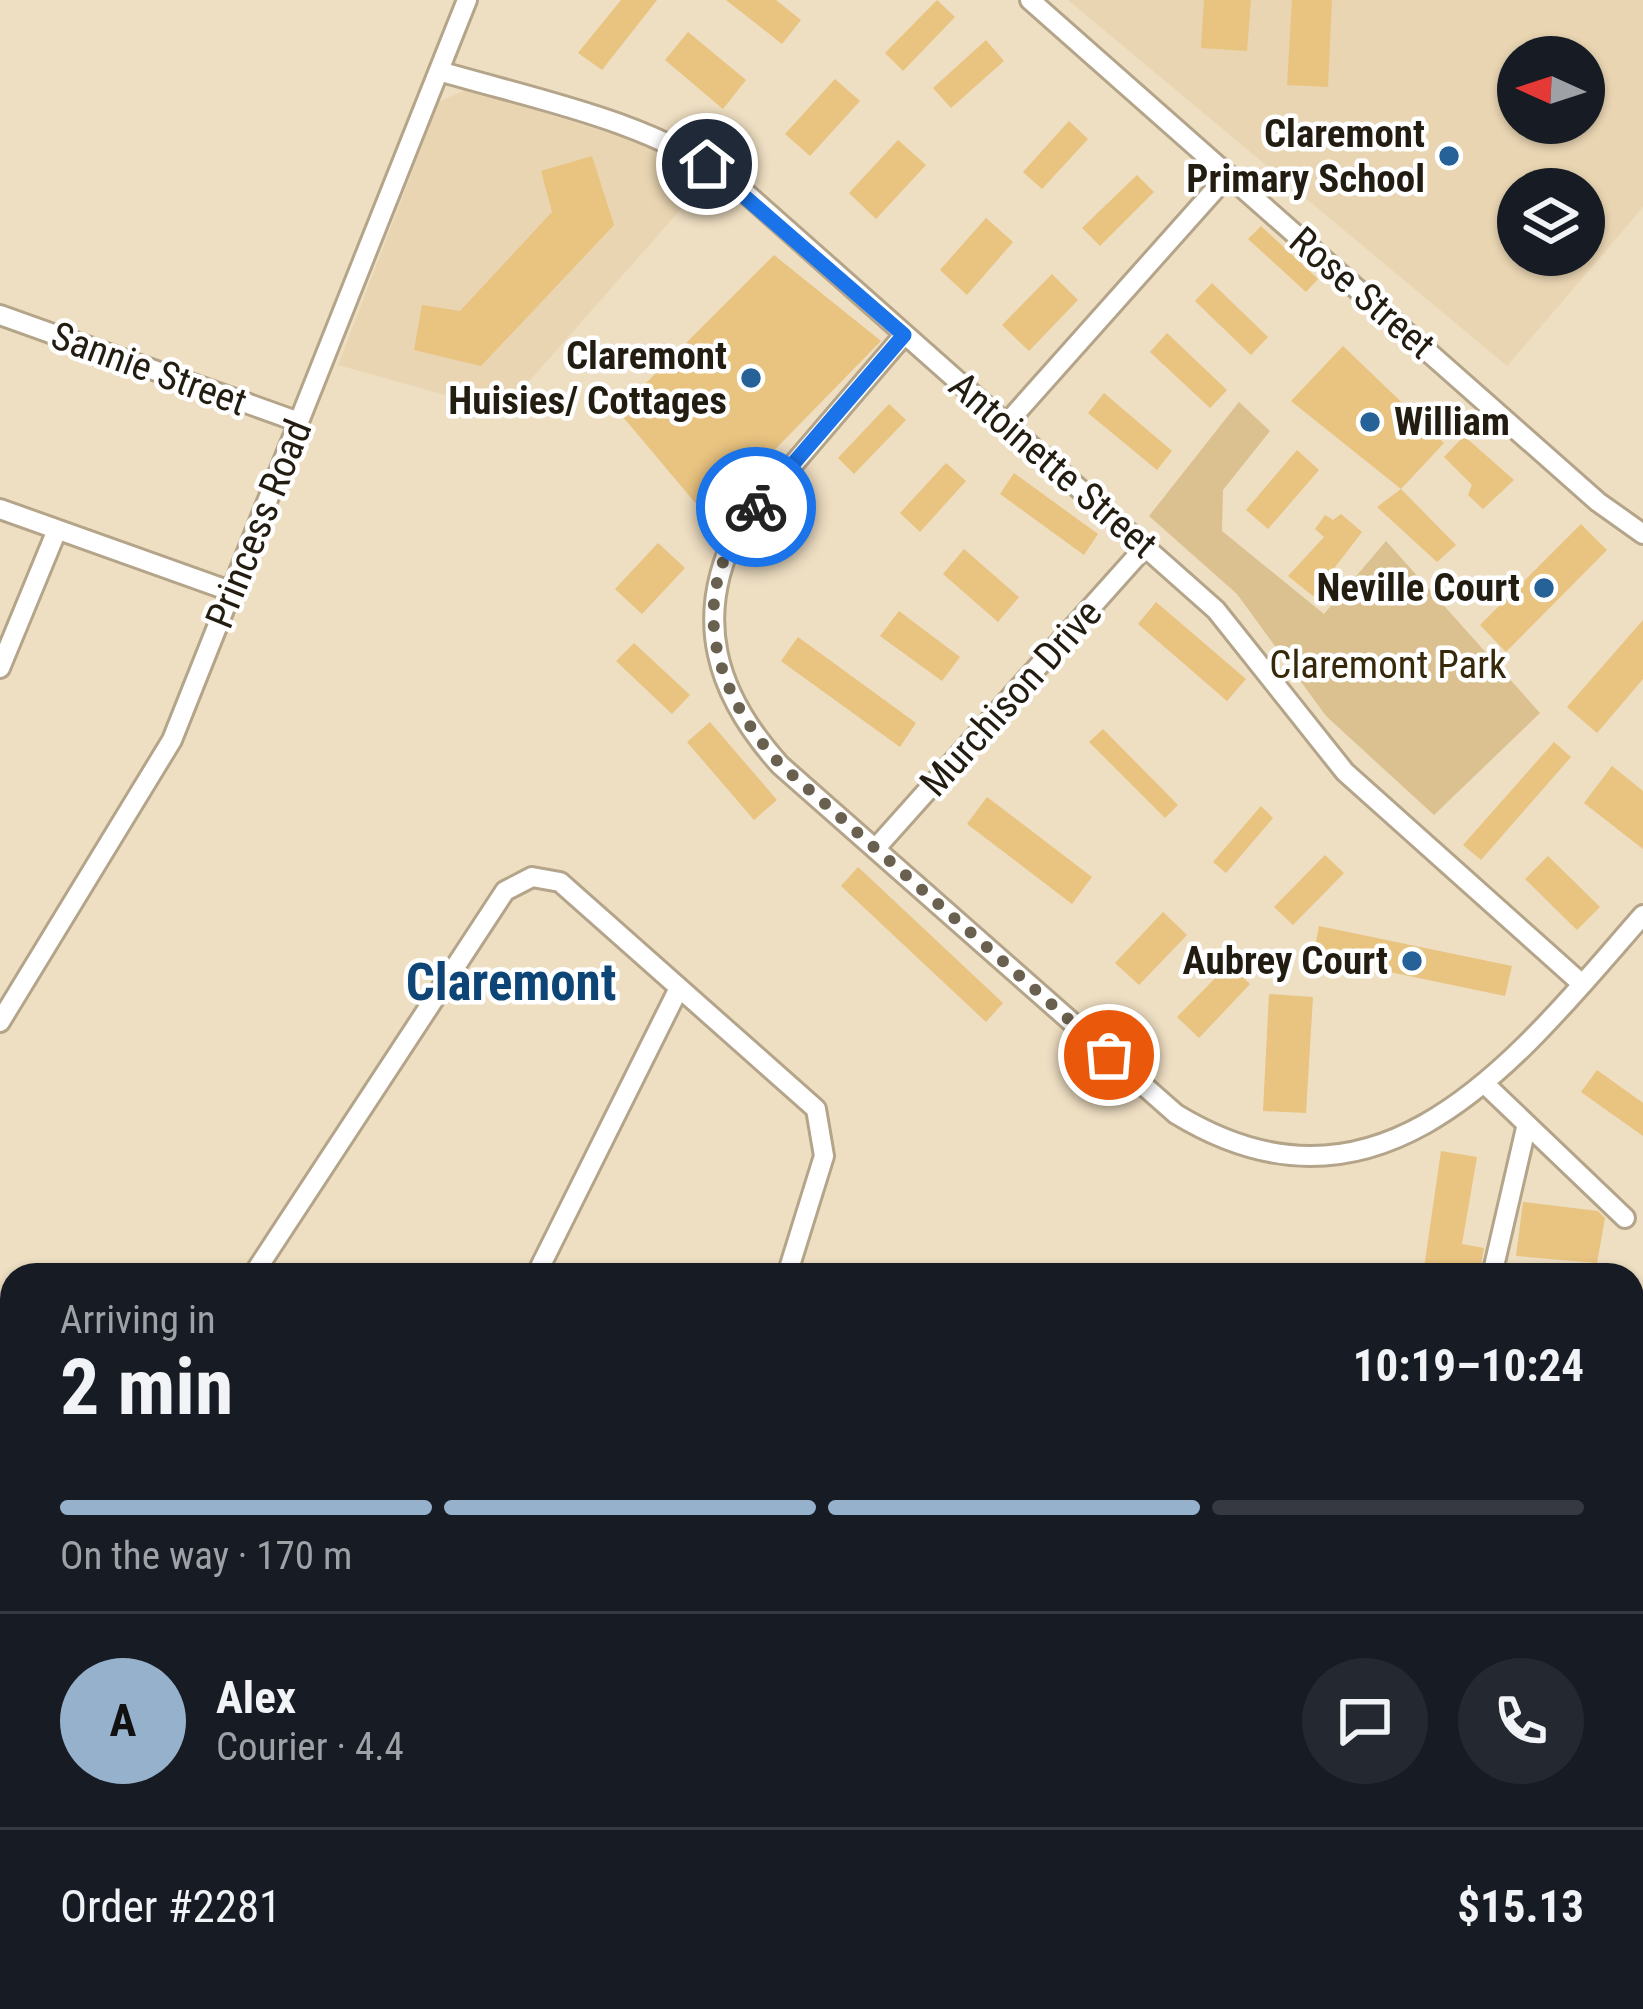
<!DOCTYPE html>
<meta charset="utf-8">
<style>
:root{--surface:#171b24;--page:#242831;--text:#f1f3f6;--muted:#9ea1a6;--line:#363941;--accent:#96b1cc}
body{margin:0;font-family:"Roboto Condensed",sans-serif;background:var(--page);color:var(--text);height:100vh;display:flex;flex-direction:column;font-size:45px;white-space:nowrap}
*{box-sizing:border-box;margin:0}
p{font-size:39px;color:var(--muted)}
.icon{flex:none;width:66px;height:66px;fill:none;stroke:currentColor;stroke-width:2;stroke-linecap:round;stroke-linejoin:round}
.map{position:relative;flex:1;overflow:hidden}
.drawer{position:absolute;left:0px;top:1263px;width:1644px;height:747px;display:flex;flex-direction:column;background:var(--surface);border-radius:36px 36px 0 0;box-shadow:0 3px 9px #0004}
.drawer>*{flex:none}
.needle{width:78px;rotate:273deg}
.fabs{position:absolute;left:1497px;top:36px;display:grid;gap:24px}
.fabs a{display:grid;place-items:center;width:108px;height:108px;border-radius:50%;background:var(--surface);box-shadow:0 3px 9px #0004;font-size:60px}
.pin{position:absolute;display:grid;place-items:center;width:102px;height:102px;color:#fff;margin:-51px;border:6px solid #fff;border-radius:50%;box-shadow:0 3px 12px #0007}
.courier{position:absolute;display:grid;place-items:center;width:120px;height:120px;margin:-60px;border:9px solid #1a73e8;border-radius:50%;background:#fff;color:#222;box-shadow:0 3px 15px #0007}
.head em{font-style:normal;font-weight:700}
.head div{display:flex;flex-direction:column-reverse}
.head{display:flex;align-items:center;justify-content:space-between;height:204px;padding:0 60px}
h1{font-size:78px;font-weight:700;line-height:90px}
.bar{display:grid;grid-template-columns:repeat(4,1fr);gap:18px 12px;align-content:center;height:144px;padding:0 60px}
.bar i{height:15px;border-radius:9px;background:var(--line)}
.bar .selected{background:var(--accent)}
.bar p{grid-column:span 4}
.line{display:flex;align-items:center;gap:30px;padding:0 60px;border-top:3px solid var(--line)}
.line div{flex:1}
.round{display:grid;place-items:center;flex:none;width:126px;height:126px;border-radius:63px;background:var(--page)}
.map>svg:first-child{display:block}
.built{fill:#e9d5b2;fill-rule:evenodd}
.green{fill:#dbc090}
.building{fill:#e9c380}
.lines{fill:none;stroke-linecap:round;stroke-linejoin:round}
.street-casing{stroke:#b4a489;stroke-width:24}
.street{stroke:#fff;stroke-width:18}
.done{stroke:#69604f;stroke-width:12;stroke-dasharray:0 21.6}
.route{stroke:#1a73e8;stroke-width:15}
.poi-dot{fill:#266198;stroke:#fff;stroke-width:4.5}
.labels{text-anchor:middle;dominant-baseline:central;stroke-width:9;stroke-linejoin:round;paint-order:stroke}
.poi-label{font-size:39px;font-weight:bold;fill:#221c11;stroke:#fff;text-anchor:end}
.street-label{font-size:39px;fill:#221c11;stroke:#fff}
.park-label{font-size:39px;fill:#372809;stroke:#fff}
.district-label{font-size:51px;font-weight:bold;fill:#0c4576;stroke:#fff}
</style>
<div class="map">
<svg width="1643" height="2009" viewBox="0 0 1643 2009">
<rect width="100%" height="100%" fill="#eedec2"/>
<g class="built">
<path d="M1068 0H1643V207L1507 366ZM1518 57H1584V123H1518ZM1518 189H1584V255H1518Z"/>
<polygon points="467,89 654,147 688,201 503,411 338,365 439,102"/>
<polygon points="1643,1324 1643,2009 1043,2009 1053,1998 1632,1998 1632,1337"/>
</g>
<polygon class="green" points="1239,402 1270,431 1223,490 1222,531 1324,614 1386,541 1540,713 1434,815 1326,716 1237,594 1149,516"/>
<g class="building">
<polygon points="621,0 657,0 602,70 578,53"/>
<polygon points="726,0 776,0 801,20 782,44"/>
<polygon points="937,0 955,17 903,71 885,53"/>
<polygon points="1204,0 1251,0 1247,51 1201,48"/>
<polygon points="1292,0 1332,0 1328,87 1287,85"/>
<polygon points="688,32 746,80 723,109 665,60"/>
<polygon points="986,40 1004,61 951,108 933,88"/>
<polygon points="835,79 860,101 810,156 785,134"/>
<polygon points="1069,121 1088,139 1042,189 1023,172"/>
<polygon points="898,140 926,165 876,219 849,193"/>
<polygon points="592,156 614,225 481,366 414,350 422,305 460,311 552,212 541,171"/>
<polygon points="1137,175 1154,192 1100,246 1082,228"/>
<polygon points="986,218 1013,242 967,295 940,270"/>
<polygon points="1261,226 1318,279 1306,292 1248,239"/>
<polygon points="774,255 881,341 708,518 618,411"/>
<polygon points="1052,274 1078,300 1029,351 1002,325"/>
<polygon points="1212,283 1268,337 1251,355 1195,301"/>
<polygon points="1167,333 1227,390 1210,408 1150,352"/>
<polygon points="1343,346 1444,443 1401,489 1291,401"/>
<polygon points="1104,393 1172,451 1157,470 1088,413"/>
<polygon points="889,404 906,420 854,474 838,458"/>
<polygon points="1464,436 1514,480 1483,509 1468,495 1472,485 1444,457"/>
<polygon points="1297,450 1319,470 1268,529 1246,510"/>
<polygon points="946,463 966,481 920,532 900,513"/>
<polygon points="1014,473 1098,534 1084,555 1000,494"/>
<polygon points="1401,489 1456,545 1437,562 1377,507"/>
<polygon points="1341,514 1362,532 1313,596 1288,576 1324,537 1315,529 1325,515 1333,520"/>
<polygon points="1581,524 1607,550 1506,652 1480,625"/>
<polygon points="658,543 685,568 642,614 615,589"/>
<polygon points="964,549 1019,597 998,622 943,574"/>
<polygon points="1156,602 1246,679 1227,701 1138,624"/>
<polygon points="899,611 960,657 942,681 880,636"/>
<polygon points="1643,620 1643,679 1597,733 1567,707"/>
<polygon points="798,637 916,723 900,747 781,661"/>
<polygon points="634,643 690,695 672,714 616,661"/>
<polygon points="710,722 777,800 754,820 687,742"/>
<polygon points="1103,729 1178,805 1165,818 1089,742"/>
<polygon points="1554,742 1571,757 1481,860 1463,845"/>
<polygon points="1612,766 1643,791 1643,849 1584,803"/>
<polygon points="987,797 1092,877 1072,904 967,824"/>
<polygon points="1261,806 1273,818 1226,873 1213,862"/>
<polygon points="1325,855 1344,873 1293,925 1274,907"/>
<polygon points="1548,856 1600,907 1577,930 1525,879"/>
<polygon points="858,867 1003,1003 986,1022 841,886"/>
<polygon points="1163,912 1187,935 1139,985 1115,963"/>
<polygon points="1319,926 1512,966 1505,996 1313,956"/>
<polygon points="1229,964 1250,984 1199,1038 1177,1017"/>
<polygon points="1269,994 1313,997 1306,1113 1263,1111"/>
<polygon points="1597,1070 1643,1103 1643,1136 1581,1092"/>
<polygon points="1441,1151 1477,1157 1462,1244 1484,1248 1479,1275 1423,1275"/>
<polygon points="1523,1202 1598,1211 1605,1218 1597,1263 1516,1256"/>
</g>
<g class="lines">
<defs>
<g id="street">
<polyline points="1030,0 1598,502 1643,534"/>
<path d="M439 71C538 100 646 120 731 180L1216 610 1345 772 1582 984"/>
<polyline points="0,315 299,422"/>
<path d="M904 335 738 529C692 618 716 694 780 765L1176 1114C1383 1240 1519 1056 1643 915"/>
<polyline points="1007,423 1228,175"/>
<polyline points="0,509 230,591"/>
<polyline points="0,668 57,530"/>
<polyline points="876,848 1145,547"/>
<polyline points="0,1022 172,740 467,0"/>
<polyline points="1487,1086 1625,1218"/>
<polyline points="253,1275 505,891 532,877 560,882 816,1109 824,1156 787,1275"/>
<polyline points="536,1275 679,988"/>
<polyline points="1492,1275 1526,1128"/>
<polyline points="0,1665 12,1665"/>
<polyline points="540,1998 541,2009"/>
<polyline points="298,2009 304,1998"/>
<polyline points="595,2009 653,1998"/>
</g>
</defs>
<use href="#street" class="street-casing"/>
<use href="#street" class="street"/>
</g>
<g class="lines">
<path class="done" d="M756 507C684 591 711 689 780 764L1109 1055"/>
<polyline class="route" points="707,164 904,335 756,507"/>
</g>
<g class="poi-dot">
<circle cx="1449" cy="156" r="12"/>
<circle cx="751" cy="378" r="12"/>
<circle cx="1370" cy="422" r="12"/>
<circle cx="1544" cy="588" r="12"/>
<circle cx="1412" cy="961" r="12"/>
</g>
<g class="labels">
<g class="poi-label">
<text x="1425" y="134">Claremont<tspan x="1425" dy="45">Primary School</tspan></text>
<text x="727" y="356">Claremont<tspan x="727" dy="45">Huisies/ Cottages</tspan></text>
<text x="1394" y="422" text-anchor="start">William</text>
<text x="1520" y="588">Neville Court</text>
<text x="1388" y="961">Aubrey Court</text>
</g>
<g class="street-label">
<text transform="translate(1362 293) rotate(41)">Rose Street</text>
<text transform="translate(149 369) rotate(20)">Sannie Street</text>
<text transform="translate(1053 465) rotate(41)">Antoinette Street</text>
<text transform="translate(259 524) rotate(-68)">Princess Road</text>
<text transform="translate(1011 698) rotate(-48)">Murchison Drive</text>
</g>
<g class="park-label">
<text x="1388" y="665">Claremont Park</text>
</g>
<g class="district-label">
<text x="511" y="982">Claremont</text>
</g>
</g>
</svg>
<div class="fabs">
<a><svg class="needle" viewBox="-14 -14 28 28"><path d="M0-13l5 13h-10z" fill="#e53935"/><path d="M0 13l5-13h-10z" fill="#9ea1a6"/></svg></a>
<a><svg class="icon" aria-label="layers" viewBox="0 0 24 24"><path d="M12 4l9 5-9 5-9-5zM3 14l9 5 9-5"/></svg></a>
</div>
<div class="pin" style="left:1109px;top:1055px;background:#ea580c"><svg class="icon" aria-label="bag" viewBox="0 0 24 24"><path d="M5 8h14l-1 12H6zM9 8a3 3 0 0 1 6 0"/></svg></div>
<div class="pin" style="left:707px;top:164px;background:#1f2937"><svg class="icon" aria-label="home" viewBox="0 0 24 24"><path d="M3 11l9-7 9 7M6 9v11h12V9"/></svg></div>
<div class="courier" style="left:756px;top:507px"><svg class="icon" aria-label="bike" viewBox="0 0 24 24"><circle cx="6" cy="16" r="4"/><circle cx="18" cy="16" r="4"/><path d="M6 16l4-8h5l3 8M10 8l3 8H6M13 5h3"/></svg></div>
<section class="drawer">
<div class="head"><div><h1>2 min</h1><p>Arriving in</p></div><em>10:19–10:24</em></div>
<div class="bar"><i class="selected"></i><i class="selected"></i><i class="selected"></i><i></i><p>On the way · 170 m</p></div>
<div class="line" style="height:216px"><b class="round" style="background:var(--accent);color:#111">A</b><div><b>Alex</b><p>Courier · 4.4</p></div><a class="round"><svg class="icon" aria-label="chat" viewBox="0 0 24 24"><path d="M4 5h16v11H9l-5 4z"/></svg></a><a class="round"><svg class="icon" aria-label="phone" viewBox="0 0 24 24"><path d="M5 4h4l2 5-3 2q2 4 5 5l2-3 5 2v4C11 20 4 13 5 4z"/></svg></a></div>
<div class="line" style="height:156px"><div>Order #2281</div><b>$15.13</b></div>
</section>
</div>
